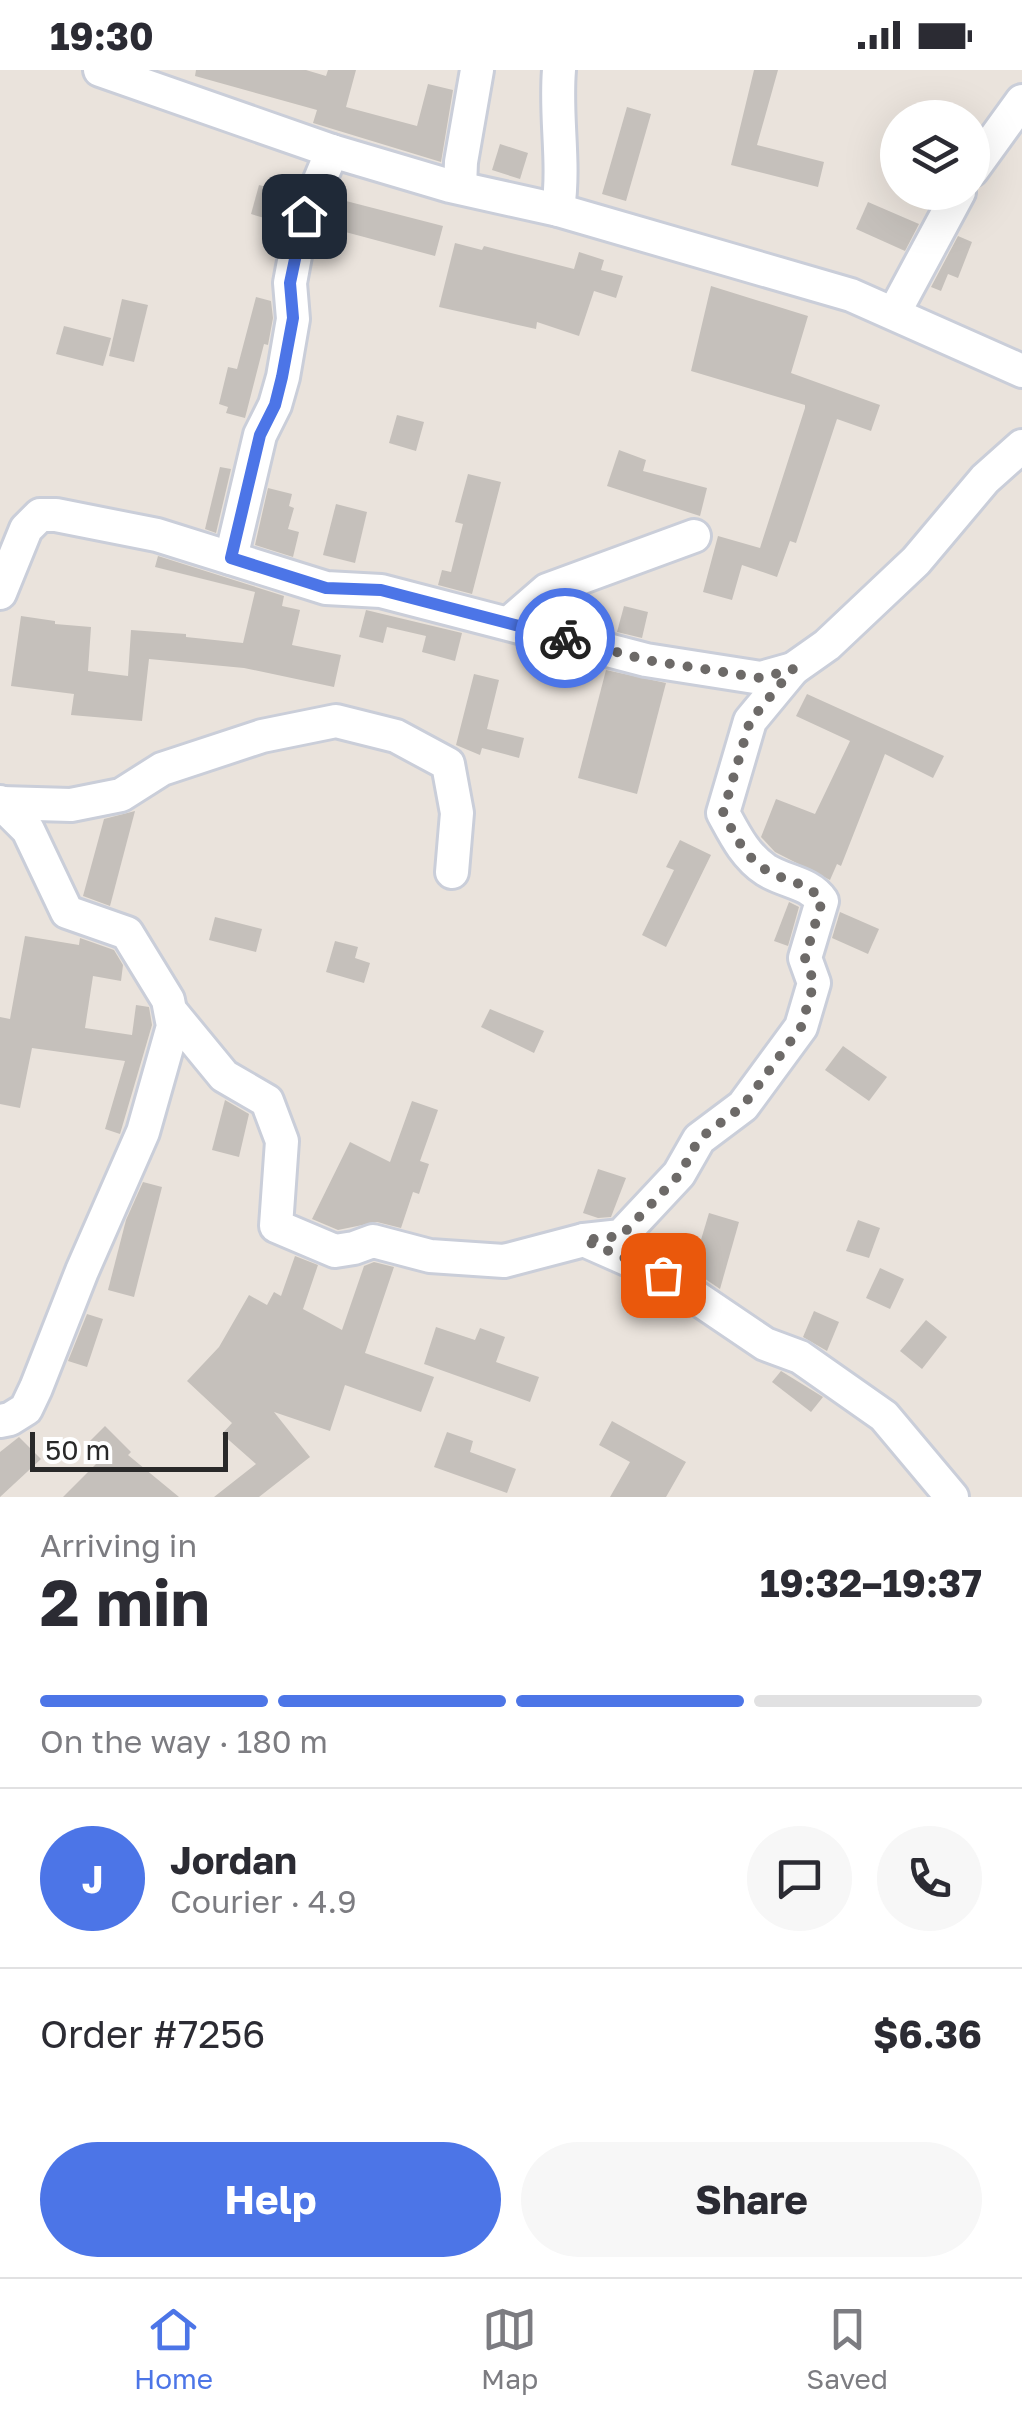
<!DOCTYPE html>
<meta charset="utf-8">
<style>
:root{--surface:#fff;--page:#f7f7f7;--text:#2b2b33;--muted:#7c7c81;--line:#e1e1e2;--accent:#4c75e7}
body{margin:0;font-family:"Golos Text",sans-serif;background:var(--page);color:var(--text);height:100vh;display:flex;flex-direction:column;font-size:38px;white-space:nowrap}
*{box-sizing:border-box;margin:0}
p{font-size:32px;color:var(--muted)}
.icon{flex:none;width:55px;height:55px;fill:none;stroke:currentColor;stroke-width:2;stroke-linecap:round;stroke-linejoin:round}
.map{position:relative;height:1427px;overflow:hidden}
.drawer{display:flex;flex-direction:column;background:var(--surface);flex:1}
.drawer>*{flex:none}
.tools{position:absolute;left:880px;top:30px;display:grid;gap:20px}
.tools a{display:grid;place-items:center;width:110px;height:110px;border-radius:50%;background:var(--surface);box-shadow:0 10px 40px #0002;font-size:50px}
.scale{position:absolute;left:30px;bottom:25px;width:198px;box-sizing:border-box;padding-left:10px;border:5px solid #292929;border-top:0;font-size:28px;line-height:35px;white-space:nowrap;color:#292929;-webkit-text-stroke:8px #fff;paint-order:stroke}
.pin{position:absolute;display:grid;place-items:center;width:85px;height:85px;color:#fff;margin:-42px;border-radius:20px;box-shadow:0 5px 15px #0006}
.courier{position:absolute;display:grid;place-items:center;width:100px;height:100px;margin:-50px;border:8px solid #4c75e7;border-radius:50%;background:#fff;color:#222;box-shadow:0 2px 12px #0007}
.overview em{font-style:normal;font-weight:700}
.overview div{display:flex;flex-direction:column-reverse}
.overview{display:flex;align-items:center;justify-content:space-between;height:170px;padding:0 40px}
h1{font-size:65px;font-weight:700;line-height:75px}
.bar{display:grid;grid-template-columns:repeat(4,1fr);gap:15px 10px;align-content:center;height:120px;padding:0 40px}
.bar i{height:12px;border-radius:8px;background:var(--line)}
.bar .on{background:var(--accent)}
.bar p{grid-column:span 4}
.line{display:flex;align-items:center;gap:25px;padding:0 40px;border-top:2px solid var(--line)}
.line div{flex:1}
.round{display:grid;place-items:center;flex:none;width:105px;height:105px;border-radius:52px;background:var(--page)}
.cta{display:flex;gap:20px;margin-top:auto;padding:20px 40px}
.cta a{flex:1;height:115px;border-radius:60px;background:var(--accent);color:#fff;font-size:40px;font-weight:700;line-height:115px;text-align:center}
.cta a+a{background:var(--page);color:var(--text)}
.status{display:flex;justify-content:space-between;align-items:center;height:70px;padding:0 50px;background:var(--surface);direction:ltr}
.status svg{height:28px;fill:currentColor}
.dock{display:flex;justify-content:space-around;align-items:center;height:140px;border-top:2px solid var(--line);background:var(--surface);font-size:28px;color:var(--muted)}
.dock a{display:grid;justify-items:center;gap:5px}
.dock .on{color:var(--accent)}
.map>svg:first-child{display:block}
.building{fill:#c5c0bb}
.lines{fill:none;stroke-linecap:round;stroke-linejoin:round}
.minor-casing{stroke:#caced9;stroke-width:38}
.minor{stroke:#fff;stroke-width:32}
.done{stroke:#6d6a68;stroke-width:10;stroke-dasharray:0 18}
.route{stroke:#4c75e7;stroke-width:12}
</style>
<div class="status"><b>19:30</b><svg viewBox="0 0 49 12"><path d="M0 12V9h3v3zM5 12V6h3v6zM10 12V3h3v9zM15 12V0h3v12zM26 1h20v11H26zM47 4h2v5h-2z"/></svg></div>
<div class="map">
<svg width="1022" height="1427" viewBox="0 0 1022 1427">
<rect width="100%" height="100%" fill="#eae3dc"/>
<g class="building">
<polygon points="196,0 306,0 326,6 328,0 356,0 346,37 417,56 428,14 453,20 441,92 313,53 317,40 195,6"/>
<polygon points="754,0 778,0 757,75 824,92 818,117 731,95"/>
<polygon points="627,37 651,44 626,131 602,124"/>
<polygon points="500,74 528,83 520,109 492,100"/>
<polygon points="259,115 286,122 278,152 251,144"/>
<polygon points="346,131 443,156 435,186 338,160"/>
<polygon points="868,132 919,154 905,181 856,159"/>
<polygon points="958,166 972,172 958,208 948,204 941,221 931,217"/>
<polygon points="455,173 482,180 484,176 574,199 579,182 604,190 601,200 623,206 616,228 594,221 579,266 537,252 536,259 439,237"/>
<polygon points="711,216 808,246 791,303 880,335 871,361 837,349 796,473 790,471 777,507 742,495 732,530 703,522 718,466 760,478 805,338 805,335 691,301"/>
<polygon points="256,227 271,231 273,248 268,275 264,274 245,348 226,343 228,337 219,334 228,297 237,299"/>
<polygon points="122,229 148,235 134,292 109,286"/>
<polygon points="64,256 111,268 103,296 56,284"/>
<polygon points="397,345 424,352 416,381 389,373"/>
<polygon points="619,380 646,390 643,401 707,418 700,446 607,416"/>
<polygon points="220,397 231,399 216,463 205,459"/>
<polygon points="468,404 501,412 472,524 438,515 442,500 451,502 463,454 455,452"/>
<polygon points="268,418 292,424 289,436 294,438 288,459 299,462 293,487 255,475"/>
<polygon points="336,434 367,442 355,493 323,485"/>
<polygon points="158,486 284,526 282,536 300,540 292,575 341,585 334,617 244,598 149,589 142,651 71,645 74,624 11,616 21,546 55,551 55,554 91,557 88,601 128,606 131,560 186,564 186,567 243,573 255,522 155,497"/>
<polygon points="624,536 648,542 642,568 617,562"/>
<polygon points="366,540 462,563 455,591 422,582 426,566 387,557 383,573 359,567"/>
<polygon points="606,600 666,613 637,724 578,708"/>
<polygon points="474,604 499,610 487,659 524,668 519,688 482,678 480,685 456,675"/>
<polygon points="807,624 944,686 933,708 885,684 841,796 837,794 830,810 775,782 761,767 776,729 815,744 850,671 796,646"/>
<polygon points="135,741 110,836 83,826 104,749"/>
<polygon points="680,770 711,785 666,877 642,865 674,800 666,797"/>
<polygon points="789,832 799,837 788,876 774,871"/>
<polygon points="840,842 879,859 868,884 832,868"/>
<polygon points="215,847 262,859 256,882 209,870"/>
<polygon points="25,866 79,875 80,868 114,880 123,895 121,911 93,906 85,958 132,965 136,935 149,937 152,955 120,1064 105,1059 125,991 32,978 20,1038 0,1034 0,947 10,949"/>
<polygon points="335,871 358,877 355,888 370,893 364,913 326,902"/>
<polygon points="490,939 544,961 534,983 481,957"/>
<polygon points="843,976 887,1007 869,1031 825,1000"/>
<polygon points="225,1030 249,1044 239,1087 212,1080"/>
<polygon points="412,1031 438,1040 420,1091 429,1094 419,1124 413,1122 401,1158 377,1152 338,1160 312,1149 350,1072 390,1092"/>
<polygon points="598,1099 626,1108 611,1147 598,1148 583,1143"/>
<polygon points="143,1112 162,1117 134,1227 108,1220 126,1150"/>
<polygon points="709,1143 739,1152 720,1219 692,1200"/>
<polygon points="858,1150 880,1158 869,1188 846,1181"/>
<polygon points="295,1186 318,1195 303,1239 342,1260 364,1196 374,1192 394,1197 365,1283 434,1307 421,1342 345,1315 330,1361 274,1342 310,1387 259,1427 214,1427 256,1394 222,1364 232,1353 187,1311 219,1277 249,1225 267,1235 274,1222 281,1226"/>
<polygon points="880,1198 904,1209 890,1239 866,1228"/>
<polygon points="814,1241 839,1252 827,1281 803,1267"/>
<polygon points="87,1244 103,1249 87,1297 68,1291"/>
<polygon points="926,1250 947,1267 922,1299 900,1281"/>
<polygon points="436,1257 475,1270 480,1258 505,1267 496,1292 539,1307 530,1332 424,1294"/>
<polygon points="781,1301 823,1327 811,1342 772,1312"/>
<polygon points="612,1351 686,1392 666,1427 610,1427 630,1392 599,1375"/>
<polygon points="105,1356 131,1382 128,1385 179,1427 63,1427 99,1391 85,1376"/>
<polygon points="447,1362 473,1371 470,1382 516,1399 507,1423 434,1397"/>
<polygon points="19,1367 41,1389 0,1427 0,1382"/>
</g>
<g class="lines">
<defs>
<g id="minor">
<polyline points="100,0 332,81 450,116 558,140 851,225 1022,301"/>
<polyline points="972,100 1022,31"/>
<polyline points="460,117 461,92 477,0"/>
<path d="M558 140C565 92 555 47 559 0"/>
<polyline points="894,243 959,122"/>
<polyline points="231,488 260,365 275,335 283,307 293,249 290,213 297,175 305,146 332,81"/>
<polyline points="0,523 26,459 40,445 56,445 157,465 326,518 381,521 646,590 761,608 793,599 827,575 916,491 985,409 1022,376"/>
<polyline points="509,553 547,520 694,466"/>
<polyline points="0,732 28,760 67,842 127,863 168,930 173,956 143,1062 82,1201 36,1318 26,1339 10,1349 0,1351"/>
<polyline points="2,733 71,735 121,725 162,699 262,666 336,651 396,666 448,694 457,743 452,802"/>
<path d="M173 944 224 1006 267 1031 282 1071 276 1156 335 1181 354 1178 373 1171 430 1186 504 1191 584 1170 621 1166 679 1104 699 1069 743 1036 801 957 814 913 805 888 822 831C809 812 785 812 766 800 745 786 735 765 723 743L750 651 793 599"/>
<polyline points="584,1170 663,1205 765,1274 800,1287 884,1346 952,1427"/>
</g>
</defs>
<use href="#minor" class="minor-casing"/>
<use href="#minor" class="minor"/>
</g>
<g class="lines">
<path class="done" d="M565 568 646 590 761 608 793 599 750 651 723 743C735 765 744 786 766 800 785 812 809 812 822 831L805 888 814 913 801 957 743 1036 699 1069 680 1104 621 1166 584 1170 663 1205"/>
<polyline class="route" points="304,146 290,213 293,248 282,307 275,335 260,365 231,488 326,518 381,520 565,568"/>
</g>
</svg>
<div class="tools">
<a><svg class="icon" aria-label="layers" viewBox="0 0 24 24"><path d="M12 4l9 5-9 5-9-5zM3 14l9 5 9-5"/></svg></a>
</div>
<div class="scale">50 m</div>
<div class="pin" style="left:663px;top:1205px;background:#ea580c"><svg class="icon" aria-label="bag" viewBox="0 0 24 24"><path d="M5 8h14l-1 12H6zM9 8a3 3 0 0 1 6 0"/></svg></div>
<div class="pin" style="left:304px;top:146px;background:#1f2937"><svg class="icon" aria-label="home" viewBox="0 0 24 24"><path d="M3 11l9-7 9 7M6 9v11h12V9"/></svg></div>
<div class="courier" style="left:565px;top:568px"><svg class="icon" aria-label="bike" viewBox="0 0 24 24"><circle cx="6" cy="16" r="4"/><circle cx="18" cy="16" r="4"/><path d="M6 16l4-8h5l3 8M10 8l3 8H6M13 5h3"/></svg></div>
</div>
<section class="drawer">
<div class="overview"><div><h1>2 min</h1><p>Arriving in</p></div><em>19:32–19:37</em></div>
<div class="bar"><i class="on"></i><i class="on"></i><i class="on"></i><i></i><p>On the way · 180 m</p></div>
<div class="line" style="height:180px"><b class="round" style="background:var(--accent);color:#fff">J</b><div><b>Jordan</b><p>Courier · 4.9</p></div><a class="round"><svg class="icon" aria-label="chat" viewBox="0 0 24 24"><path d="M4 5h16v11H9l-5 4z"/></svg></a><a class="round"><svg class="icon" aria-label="phone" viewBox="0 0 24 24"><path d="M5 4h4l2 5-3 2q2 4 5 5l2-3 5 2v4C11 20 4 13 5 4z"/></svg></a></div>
<div class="line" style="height:130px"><div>Order #7256</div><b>$6.36</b></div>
<div class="cta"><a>Help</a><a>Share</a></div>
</section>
<nav class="dock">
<a class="on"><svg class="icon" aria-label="home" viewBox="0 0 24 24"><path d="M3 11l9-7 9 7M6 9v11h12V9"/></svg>Home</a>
<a><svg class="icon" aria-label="map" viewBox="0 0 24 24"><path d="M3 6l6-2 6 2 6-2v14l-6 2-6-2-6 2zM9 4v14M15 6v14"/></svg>Map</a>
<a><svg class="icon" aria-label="saved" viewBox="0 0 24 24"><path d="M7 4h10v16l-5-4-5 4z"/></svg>Saved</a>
</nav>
